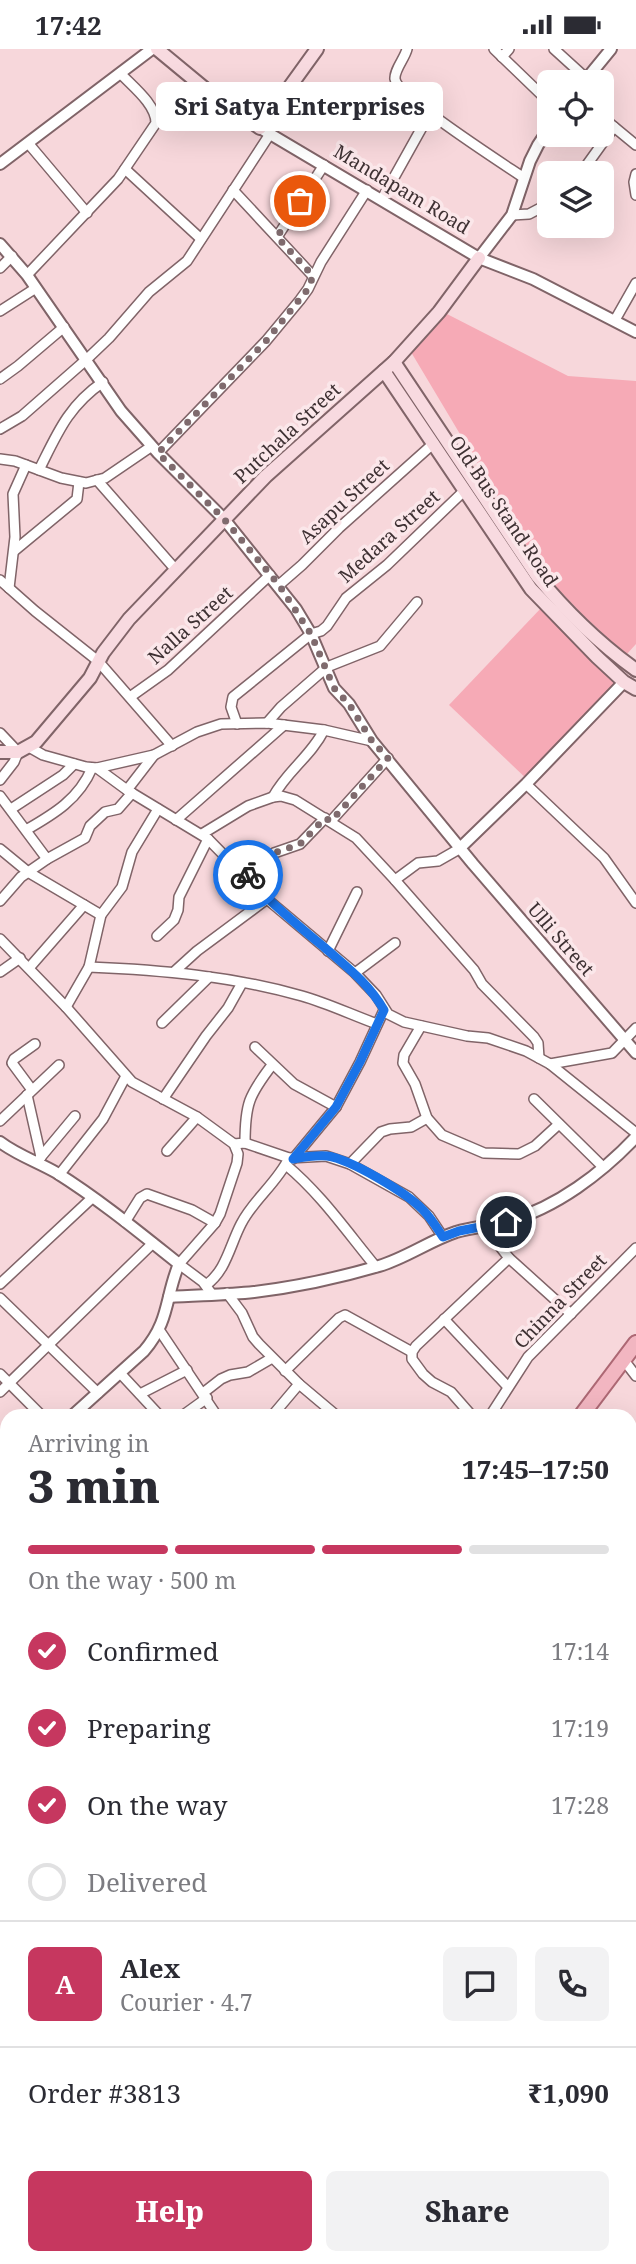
<!DOCTYPE html>
<meta charset="utf-8">
<style>
:root{--surface:#fff;--page:#f2f2f3;--text:#2b2b33;--muted:#7c7c81;--line:#e1e1e2;--accent:#c6375f}
body{margin:0;font-family:"Noto Serif",serif;background:var(--page);color:var(--text);height:100vh;display:flex;flex-direction:column;font-size:26px;white-space:nowrap}
*{box-sizing:border-box;margin:0}
p{font-size:23px;color:var(--muted)}
.icon{flex:none;width:38px;height:38px;fill:none;stroke:currentColor;stroke-width:2;stroke-linecap:round;stroke-linejoin:round}
.map{position:relative;flex:1;overflow:hidden}
.sheet{position:absolute;left:0px;top:1360px;width:637px;height:856px;display:flex;flex-direction:column;background:var(--surface);border-radius:21px 21px 0 0;box-shadow:0 7px 28px #0002}
.sheet>*{flex:none}
.fabs{position:absolute;left:537px;top:21px;display:grid;gap:14px}
.fabs a{display:grid;place-items:center;width:77px;height:77px;border-radius:10px;background:var(--surface);box-shadow:0 7px 28px #0002;font-size:35px}
.pin{position:absolute;display:grid;place-items:center;width:60px;height:60px;color:#fff;margin:-30px;border:4px solid #fff;border-radius:50%;box-shadow:0 2px 7px #0007}
.courier{position:absolute;display:grid;place-items:center;width:70px;height:70px;margin:-35px;border:5px solid #1a73e8;border-radius:50%;background:#fff;color:#222;box-shadow:0 2px 9px #0007}
.bubble{position:absolute;height:49px;border-radius:10px;background:var(--surface);box-shadow:0 7px 28px #0002;font-size:23px;font-weight:800;line-height:49px;text-align:center}
.overview em{font-style:normal;font-weight:800}
.overview div{display:flex;flex-direction:column-reverse}
.overview{display:flex;align-items:center;justify-content:space-between;height:119px;padding:0 28px}
h1{font-size:46px;font-weight:800;line-height:52px}
.bar{display:grid;grid-template-columns:repeat(4,1fr);gap:10px 7px;align-content:center;height:84px;padding:0 28px}
.bar i{height:9px;border-radius:5px;background:var(--line)}
.bar .active{background:var(--accent)}
.bar p{grid-column:span 4}
.line{display:flex;align-items:center;gap:18px;padding:0 28px;border-top:2px solid var(--line)}
.line div{flex:1}
.round{display:grid;place-items:center;flex:none;width:74px;height:74px;border-radius:10px;background:var(--page)}
ol{padding:0 28px;list-style:none}
li{display:flex;align-items:center;gap:21px;height:77px}
li p{margin-inline-start:auto}
li .icon{padding:7px;border-radius:50%;background:var(--accent);color:#fff;stroke-width:4}
li:last-child{color:var(--muted)}
li i{width:38px;height:38px;border:4px solid var(--line);border-radius:50%}
.button{display:flex;gap:14px;margin-top:auto;padding:14px 28px}
.button a{flex:1;height:80px;border-radius:10px;background:var(--accent);color:#fff;font-size:28px;font-weight:800;line-height:80px;text-align:center}
.button a+a{background:var(--page);color:var(--text)}
.status{display:flex;justify-content:space-between;align-items:center;height:49px;padding:0 35px;background:var(--surface);direction:ltr}
.status svg{height:19px;fill:currentColor}
.map>svg:first-child{display:block}
.green{fill:#f6aab6}
.water{fill:#d37486}
.lines{fill:none;stroke-linecap:round;stroke-linejoin:round}
.river{stroke:#d37486;stroke-width:14}
.minor-casing{stroke:#806468;stroke-width:12}
.tertiary-casing{stroke:#806468;stroke-width:14}
.secondary-casing{stroke:#806468;stroke-width:16}
.primary-casing{stroke:#ad6874;stroke-width:18}
.minor{stroke:#fff;stroke-width:9}
.tertiary{stroke:#fff;stroke-width:10}
.secondary{stroke:#f8dae0;stroke-width:12}
.primary{stroke:#f2b6c1;stroke-width:14}
.done{stroke:#7f6b6e;stroke-width:7;stroke-dasharray:0 12.6}
.route{stroke:#1a73e8;stroke-width:9}
.labels{text-anchor:middle;dominant-baseline:central;stroke-width:7;stroke-linejoin:round;paint-order:stroke}
.street-label{font-size:19px;fill:#3e3133;stroke:#fbe7ea}
</style>
<div class="status"><b>17:42</b><svg viewBox="0 0 49 12"><path d="M0 12V9h3v3zM5 12V6h3v6zM10 12V3h3v9zM15 12V0h3v12zM26 1h20v11H26zM47 4h2v5h-2z"/></svg></div>
<div class="map">
<svg width="636" height="2215" viewBox="0 0 636 2215">
<rect width="100%" height="100%" fill="#f7d7db"/>
<g class="green">
<polygon points="445,264 568,327 636,332 636,595 626,606 583,566 543,524 411,303"/>
<polygon points="543,557 624,635 531,734 449,656"/>
</g>
<g class="water">
<polygon points="636,1740 636,2215 317,2215 301,2209 630,2208 630,1746"/>
<path d="M219 2209H295C273 2215 242 2215 219 2209Z"/>
</g>
<g class="lines">
<polyline class="river" points="0,2100 7,2093"/>
<defs>
<g id="minor">
<path d="M407 0C405 9 394 21 395 30 397 47 505 116 524 129"/>
<polyline points="494,0 550,54"/>
<polyline points="554,0 587,30"/>
<polyline points="502,8 509,0"/>
<polyline points="602,68 636,96"/>
<polyline points="28,94 87,164"/>
<polyline points="125,120 201,190"/>
<polyline points="581,124 614,78"/>
<polyline points="636,125 634,133 636,146"/>
<polyline points="233,141 313,227"/>
<polyline points="382,150 430,64"/>
<polyline points="512,166 529,165 550,154"/>
<polyline points="277,188 324,116"/>
<polyline points="0,219 12,207"/>
<path d="M27 226 118 130 156 74C156 55 132 37 120 24"/>
<polyline points="0,262 36,239"/>
<polyline points="615,271 636,234"/>
<polyline points="0,330 18,317 64,278"/>
<polyline points="0,380 22,367 87,310 109,289 149,243 187,212 270,85"/>
<polyline points="158,404 266,292 300,251 308,240 321,213 367,141"/>
<polyline points="0,410 15,412 61,429 86,434 105,429 152,397"/>
<path d="M39 421C57 385 68 357 103 333"/>
<polyline points="97,431 176,521"/>
<polyline points="14,502 77,450 79,433"/>
<polyline points="0,531 35,562 98,612 172,697"/>
<polyline points="279,536 302,516 339,479 434,394"/>
<polyline points="9,539 15,488 13,445 26,416"/>
<polyline points="130,648 168,621 270,526"/>
<polyline points="267,674 281,658 327,618 380,597 417,553"/>
<polyline points="237,675 231,658 233,648 311,585 321,582 327,577 346,549 387,516 465,441"/>
<polyline points="0,684 18,703 14,713 0,731"/>
<polyline points="29,698 43,706 86,718 97,719 154,706 197,683 221,675 267,674 324,681 372,692"/>
<polyline points="97,719 127,741 208,790 267,850 355,924 376,946 388,965 404,973 467,987 488,989 526,1002 550,1015 636,1084"/>
<polyline points="526,735 604,809 636,854"/>
<polyline points="127,741 154,706"/>
<polyline points="0,747 47,810"/>
<path d="M273 748C287 722 311 707 324 681"/>
<polyline points="11,760 63,726 74,715"/>
<polyline points="176,771 284,676"/>
<polyline points="331,772 388,709"/>
<path d="M26 781C54 765 79 750 92 719"/>
<polyline points="202,785 248,757 273,748 281,747 295,751 356,789 395,831 474,921 482,935 534,988 538,994 539,1009"/>
<polyline points="0,800 28,823 101,866"/>
<polyline points="246,828 274,804 300,795 325,769"/>
<polyline points="395,831 418,814 438,812 459,800"/>
<polyline points="0,852 21,828 47,810 85,789 90,777 105,763 118,760 132,744"/>
<polyline points="157,887 174,871 178,861 179,848 208,790"/>
<polyline points="0,890 66,958 132,1033 197,1068 234,1095 238,1105 237,1114 220,1165 215,1174 179,1215 203,1233 211,1244"/>
<polyline points="328,902 357,843"/>
<path d="M89 918C161 921 232 927 302 947 327 954 352 966 377 975"/>
<polyline points="29,919 84,856"/>
<polyline points="175,922 197,902 267,850"/>
<polyline points="0,923 20,909"/>
<polyline points="355,924 395,894"/>
<polyline points="66,958 89,918 101,866 122,838 132,803 158,760"/>
<polyline points="162,974 209,928"/>
<polyline points="421,977 404,1006 403,1014 415,1035 427,1069 442,1086 484,1104 519,1105 535,1097 559,1075"/>
<polyline points="255,998 294,1035 336,1058"/>
<polyline points="550,1015 612,1004 636,979"/>
<polyline points="32,1041 12,1014 14,1010 35,995"/>
<polyline points="27,1046 41,1108"/>
<polyline points="163,1050 206,987 228,959 242,934"/>
<polyline points="534,1050 603,1118"/>
<polyline points="0,1072 59,1016"/>
<path d="M245 1094C245 1055 249 1046 272 1016"/>
<polyline points="234,1095 245,1094 289,1109 326,1107 350,1115 409,1148 429,1167 443,1188"/>
<polyline points="167,1102 197,1068"/>
<polyline points="40,1109 75,1067"/>
<polyline points="293,1110 336,1058 360,1013 384,961"/>
<polyline points="350,1115 381,1083 390,1080 411,1078 427,1069"/>
<path d="M286 1116C321 1145 347 1183 376 1218"/>
<polyline points="59,1126 103,1070 126,1027"/>
<polyline points="125,1173 140,1149 147,1145 192,1161 215,1174"/>
<polyline points="484,1177 509,1209 571,1265"/>
<polyline points="0,1235 92,1149"/>
<path d="M206 1236C226 1222 230 1196 241 1175 253 1151 277 1134 289 1109"/>
<polyline points="227,1244 242,1264 253,1288 259,1295 299,1335 337,1367"/>
<polyline points="0,1249 98,1344"/>
<polyline points="444,1270 508,1338"/>
<polyline points="160,1282 217,1367"/>
<polyline points="623,1310 636,1327"/>
<polyline points="285,1322 339,1269 345,1266 412,1303"/>
<polyline points="120,1324 160,1367"/>
<polyline points="0,1325 42,1367"/>
<polyline points="0,1343 153,1194"/>
<polyline points="203,1344 221,1330 230,1326 248,1323 272,1309"/>
<polyline points="140,1345 187,1321"/>
<polyline points="182,1367 207,1349"/>
<polyline points="272,1367 299,1335"/>
<polyline points="472,1367 451,1343 432,1333 423,1325 412,1310 412,1303 416,1297 509,1209"/>
<polyline points="490,1367 528,1308 636,1199"/>
<polyline points="630,1413 636,1416"/>
<polyline points="630,1477 636,1482"/>
<polyline points="0,1512 7,1505"/>
<polyline points="630,1519 636,1511"/>
<polyline points="0,1543 7,1538"/>
<polyline points="0,1561 7,1556"/>
<polyline points="0,1616 7,1611"/>
<polyline points="0,1794 7,1806"/>
<polyline points="0,1855 7,1851"/>
</g>
<g id="tertiary">
<polyline points="584,33 611,0"/>
<polyline points="260,79 479,209 533,230 636,283"/>
<polyline points="0,115 152,0"/>
<polyline points="0,195 27,226 121,362 158,404 224,470 296,560 311,585 334,639 349,655 372,692 473,815 636,1004"/>
<polyline points="479,209 512,166 530,112 538,96 550,78"/>
<polyline points="459,800 526,735 624,633"/>
<path d="M0 1093C17 1106 38 1113 57 1124 100 1151 140 1184 179 1215 165 1248 170 1272 144 1302L72 1367"/>
<path d="M169 1248C197 1246 226 1246 254 1243 296 1238 338 1229 379 1217 406 1209 429 1192 456 1183 473 1178 491 1177 508 1172 556 1159 602 1124 636 1088"/>
<polyline points="0,1434 7,1427"/>
<polyline points="630,1700 636,1695"/>
<polyline points="630,1714 636,1708"/>
<polyline points="0,1781 7,1776"/>
<polyline points="36,2215 49,2212"/>
</g>
<g id="secondary">
<polyline points="157,0 209,43 260,79 317,0"/>
<path d="M394 313 537 527C565 561 600 595 636 621"/>
<polyline points="384,322 531,540 597,608 624,633 636,640"/>
<polyline points="0,703 18,703 36,693 90,629 103,604 129,570 266,427 394,313 439,263 479,209"/>
<polyline points="0,1669 7,1674"/>
<polyline points="119,2208 129,2215"/>
<polyline points="139,2208 149,2215"/>
</g>
<polyline id="primary" points="581,1367 636,1294"/>
</defs>
<use href="#minor" class="minor-casing"/>
<use href="#tertiary" class="tertiary-casing"/>
<use href="#secondary" class="secondary-casing"/>
<use href="#primary" class="primary-casing"/>
<use href="#minor" class="minor"/>
<use href="#tertiary" class="tertiary"/>
<use href="#secondary" class="secondary"/>
<use href="#primary" class="primary"/>
</g>
<g class="lines">
<polyline class="done" points="248,826 274,804 300,795 325,769 331,772 388,709 372,692 349,655 334,639 311,585 279,536 224,470 158,404 266,292 308,240 313,227 277,188 300,152"/>
<path class="route" d="M248 826 246 828C270 853 297 876 324 898 348 919 368 934 384 961L360 1013 336 1058 293 1110C304 1108 316 1106 327 1107 350 1110 407 1144 423 1161 431 1169 437 1179 443 1188L459 1182 506 1173"/>
</g>
<g class="labels">
<g class="street-label">
<text transform="translate(402 140) rotate(31)">Mandapam Road</text>
<text transform="translate(287 384) rotate(-43)">Putchala Street</text>
<text transform="translate(344 452) rotate(-43)">Asapu Street</text>
<text transform="translate(504 462) rotate(56)">Old Bus Stand Road</text>
<text transform="translate(389 487) rotate(-42)">Medara Street</text>
<text transform="translate(190 576) rotate(-42)">Nalla Street</text>
<text transform="translate(561 890) rotate(49)">Ulli Street</text>
<text transform="translate(560 1252) rotate(-46)">Chinna Street</text>
</g>
</g>
</svg>
<div class="fabs">
<a><svg class="icon" aria-label="locate" viewBox="0 0 24 24"><circle cx="12" cy="12" r="6"/><path d="M12 2v4M12 18v4M2 12h4M18 12h4"/></svg></a>
<a><svg class="icon" aria-label="layers" viewBox="0 0 24 24"><path d="M12 4l9 5-9 5-9-5zM3 14l9 5 9-5"/></svg></a>
</div>
<div class="pin" style="left:300px;top:152px;background:#ea580c"><svg class="icon" aria-label="bag" viewBox="0 0 24 24"><path d="M5 8h14l-1 12H6zM9 8a3 3 0 0 1 6 0"/></svg></div>
<div class="pin" style="left:506px;top:1173px;background:#1f2937"><svg class="icon" aria-label="home" viewBox="0 0 24 24"><path d="M3 11l9-7 9 7M6 9v11h12V9"/></svg></div>
<div class="courier" style="left:248px;top:826px"><svg class="icon" aria-label="bike" viewBox="0 0 24 24"><circle cx="6" cy="16" r="4"/><circle cx="18" cy="16" r="4"/><path d="M6 16l4-8h5l3 8M10 8l3 8H6M13 5h3"/></svg></div>
<div class="bubble" style="left:156px;top:33px;width:287px">Sri Satya Enterprises</div>
<section class="sheet">
<div class="overview"><div><h1>3 min</h1><p>Arriving in</p></div><em>17:45–17:50</em></div>
<div class="bar"><i class="active"></i><i class="active"></i><i class="active"></i><i></i><p>On the way · 500 m</p></div>
<ol>
<li><svg class="icon" aria-label="check" viewBox="0 0 24 24"><path d="M5 12l5 5 9-10"/></svg>Confirmed<p>17:14</p></li>
<li><svg class="icon" aria-label="check" viewBox="0 0 24 24"><path d="M5 12l5 5 9-10"/></svg>Preparing<p>17:19</p></li>
<li><svg class="icon" aria-label="check" viewBox="0 0 24 24"><path d="M5 12l5 5 9-10"/></svg>On the way<p>17:28</p></li>
<li><i></i>Delivered</li>
</ol>
<div class="line" style="height:126px"><b class="round" style="background:var(--accent);color:#fff">A</b><div><b>Alex</b><p>Courier · 4.7</p></div><a class="round"><svg class="icon" aria-label="chat" viewBox="0 0 24 24"><path d="M4 5h16v11H9l-5 4z"/></svg></a><a class="round"><svg class="icon" aria-label="phone" viewBox="0 0 24 24"><path d="M5 4h4l2 5-3 2q2 4 5 5l2-3 5 2v4C11 20 4 13 5 4z"/></svg></a></div>
<div class="line" style="height:91px"><div>Order #3813</div><b>₹1,090</b></div>
<div class="button"><a>Help</a><a>Share</a></div>
</section>
</div>
